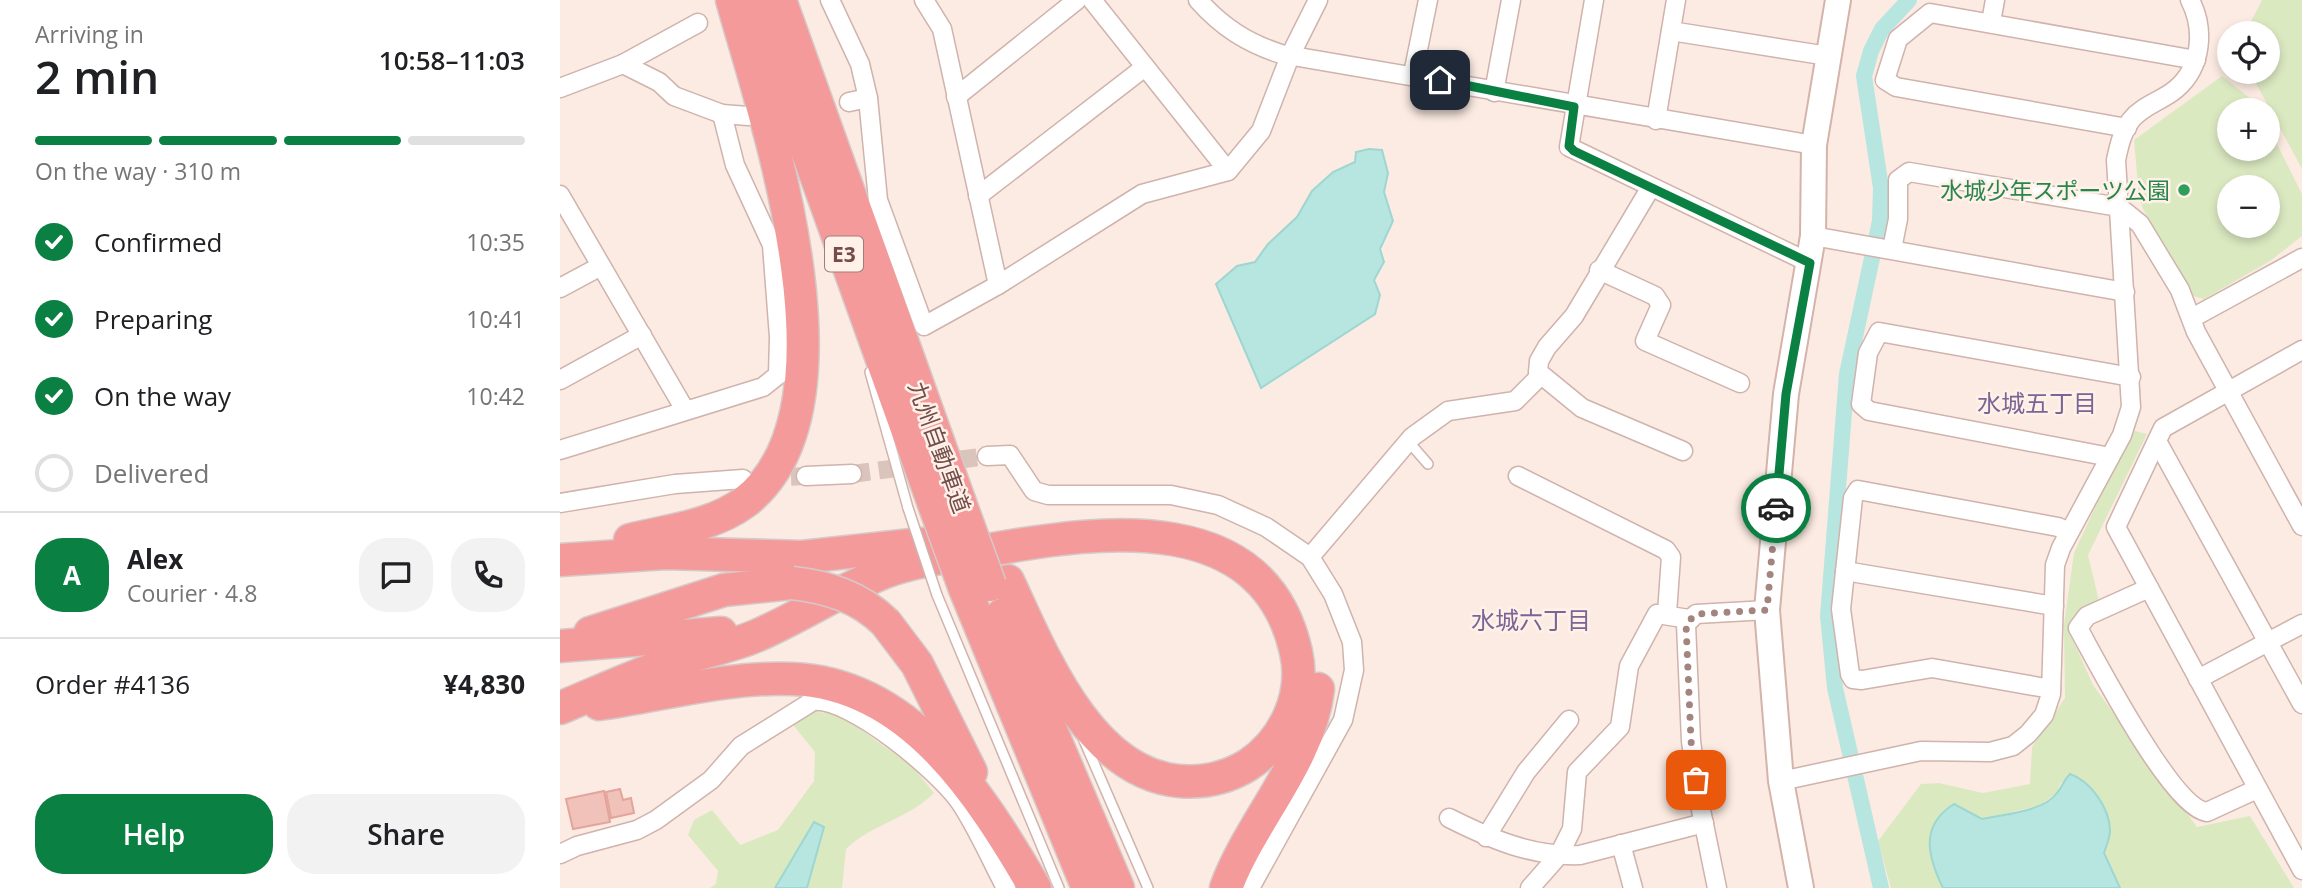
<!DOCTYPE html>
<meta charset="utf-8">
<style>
:root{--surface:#fff;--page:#f2f2f2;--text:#202124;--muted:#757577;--line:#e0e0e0;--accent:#0b8043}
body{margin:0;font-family:"Open Sans","Noto Sans JP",sans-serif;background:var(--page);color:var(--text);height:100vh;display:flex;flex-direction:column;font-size:26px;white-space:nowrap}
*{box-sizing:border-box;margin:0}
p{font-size:23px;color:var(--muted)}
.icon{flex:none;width:38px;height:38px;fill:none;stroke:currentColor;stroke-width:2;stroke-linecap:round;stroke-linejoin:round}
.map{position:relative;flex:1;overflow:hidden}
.sheet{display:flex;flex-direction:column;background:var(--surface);width:560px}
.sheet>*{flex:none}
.tools{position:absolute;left:1657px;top:21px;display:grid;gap:14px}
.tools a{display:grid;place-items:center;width:63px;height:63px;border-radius:50%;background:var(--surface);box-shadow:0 4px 10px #0003;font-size:35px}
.pin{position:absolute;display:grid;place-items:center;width:60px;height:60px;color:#fff;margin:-30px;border-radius:14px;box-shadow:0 4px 10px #0006}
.courier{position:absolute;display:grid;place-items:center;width:70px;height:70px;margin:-35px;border:5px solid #0b8043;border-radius:50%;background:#fff;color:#222;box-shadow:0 2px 9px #0007}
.head em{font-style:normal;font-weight:600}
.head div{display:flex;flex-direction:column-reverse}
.head{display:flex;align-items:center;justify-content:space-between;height:119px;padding:0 35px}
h1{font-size:46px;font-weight:600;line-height:52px}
.bar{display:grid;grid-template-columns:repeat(4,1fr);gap:10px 7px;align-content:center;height:84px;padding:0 35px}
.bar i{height:9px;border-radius:5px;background:var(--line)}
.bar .active{background:var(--accent)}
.bar p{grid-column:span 4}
.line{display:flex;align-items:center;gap:18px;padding:0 35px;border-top:2px solid var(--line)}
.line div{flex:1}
.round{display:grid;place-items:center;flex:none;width:74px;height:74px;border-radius:28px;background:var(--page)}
ol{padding:0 35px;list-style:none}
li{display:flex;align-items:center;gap:21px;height:77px}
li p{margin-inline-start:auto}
li .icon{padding:7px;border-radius:50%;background:var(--accent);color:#fff;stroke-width:4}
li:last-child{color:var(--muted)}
li i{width:38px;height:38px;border:4px solid var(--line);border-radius:50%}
.button{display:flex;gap:14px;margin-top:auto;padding:14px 35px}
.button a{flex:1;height:80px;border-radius:28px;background:var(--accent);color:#fff;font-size:28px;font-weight:600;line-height:80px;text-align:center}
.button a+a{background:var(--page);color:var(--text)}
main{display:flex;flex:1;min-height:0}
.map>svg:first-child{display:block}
.green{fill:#dbe9c1;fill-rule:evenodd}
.water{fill:#b7e5e0;stroke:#9ed6d1;stroke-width:2}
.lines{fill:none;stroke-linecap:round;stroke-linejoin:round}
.canal{stroke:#b7e5e0;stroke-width:16}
.building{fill:#f1c2ba;stroke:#e3a49b;stroke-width:2}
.street-tunnel{stroke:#dac4bc;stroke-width:18;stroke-dasharray:18 9;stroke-linecap:butt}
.lane-casing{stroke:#cfb3ac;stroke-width:12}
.street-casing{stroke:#cfb3ac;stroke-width:21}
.secondary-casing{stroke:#d4b3ab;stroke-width:28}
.highway-casing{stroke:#d5cac8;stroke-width:35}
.lane{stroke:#fff;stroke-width:9}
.street{stroke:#fff;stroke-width:18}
.secondary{stroke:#fff;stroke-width:24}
.highway{stroke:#f59a9a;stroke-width:32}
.lane-bridge-casing{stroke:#cfb3ac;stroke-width:12;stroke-linecap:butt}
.highway-bridge-casing{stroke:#d5cac8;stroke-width:35;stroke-linecap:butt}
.lane-bridge{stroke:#fff;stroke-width:9}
.highway-bridge{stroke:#f59a9a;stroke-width:32}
.done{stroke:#a3847f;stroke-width:7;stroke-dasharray:0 12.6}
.route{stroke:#0b8043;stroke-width:9}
.leisure-dot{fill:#2e9e5b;stroke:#fff0e8;stroke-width:2.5}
.labels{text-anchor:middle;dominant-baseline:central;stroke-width:5;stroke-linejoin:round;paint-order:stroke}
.shield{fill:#fff0e8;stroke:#9d7e79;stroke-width:2}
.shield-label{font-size:21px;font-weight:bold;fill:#734d49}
.leisure-label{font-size:23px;fill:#27864d;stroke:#fff0e8;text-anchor:end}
.street-label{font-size:23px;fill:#734d49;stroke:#fff0e8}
.neighbourhood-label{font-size:24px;fill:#796596;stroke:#fff0e8}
</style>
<main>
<section class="sheet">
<div class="head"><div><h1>2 min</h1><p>Arriving in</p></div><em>10:58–11:03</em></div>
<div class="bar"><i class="active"></i><i class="active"></i><i class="active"></i><i></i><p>On the way · 310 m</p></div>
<ol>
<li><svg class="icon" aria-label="check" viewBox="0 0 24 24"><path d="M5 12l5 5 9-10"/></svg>Confirmed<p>10:35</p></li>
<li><svg class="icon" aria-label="check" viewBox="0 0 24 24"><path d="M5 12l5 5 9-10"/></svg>Preparing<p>10:41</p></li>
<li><svg class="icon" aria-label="check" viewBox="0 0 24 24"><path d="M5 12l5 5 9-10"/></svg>On the way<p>10:42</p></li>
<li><i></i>Delivered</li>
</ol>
<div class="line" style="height:126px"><b class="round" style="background:var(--accent);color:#fff">A</b><div><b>Alex</b><p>Courier · 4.8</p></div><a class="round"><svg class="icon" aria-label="chat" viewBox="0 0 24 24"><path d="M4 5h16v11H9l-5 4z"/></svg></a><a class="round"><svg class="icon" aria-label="phone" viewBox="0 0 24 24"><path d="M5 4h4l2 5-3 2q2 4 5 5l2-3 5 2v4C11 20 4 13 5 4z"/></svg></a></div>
<div class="line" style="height:91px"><div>Order #4136</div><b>¥4,830</b></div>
<div class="button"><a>Help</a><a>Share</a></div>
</section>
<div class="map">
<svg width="1742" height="888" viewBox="0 0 1742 888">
<rect width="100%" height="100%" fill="#fcebe2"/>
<g class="green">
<polygon points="1702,0 1742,0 1742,169 1690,72 1708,72 1708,33 1685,33"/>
<path d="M1662 76 1695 102 1700 110H1670V149H1708V126L1742 194V236L1710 261 1644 299 1630 295 1583 209 1579 197 1574 140ZM1670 187H1708V226H1670Z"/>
<path d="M1571 430 1587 434 1528 555 1539 601 1518 614 1512 638 1533 685 1637 827 1690 816 1734 888H1560L1544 853 1550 834 1501 782 1497 793 1478 806 1422 819 1408 813 1384 810C1364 841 1367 855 1383 888H1331L1318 841 1361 784 1379 783 1423 793 1470 784 1472 747 1505 698 1504 625 1514 553Z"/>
<path d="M224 709 279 714 353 767 374 793C348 819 312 824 286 849L282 888H247L264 827 254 822 215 888H150L156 884 158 871 128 835 134 820 152 810 180 845 218 830 254 781 255 752 234 726Z"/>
</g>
<g class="water">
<polygon points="809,149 822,150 828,173 824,192 833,221 820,249 824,262 814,280 820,295 815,314 701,388 656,284 677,266 695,262 708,244 737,217 752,191 773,172 795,162 796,152"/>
<path d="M1510 774C1531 781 1550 809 1550 831 1550 838 1546 846 1544 853L1560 888H1383C1368 857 1359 826 1394 804L1422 819C1444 814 1483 812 1497 793 1503 786 1503 781 1510 774Z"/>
<polygon points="254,822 264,827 247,888 215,888"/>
</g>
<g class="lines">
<polyline class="canal" points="1321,888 1275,688 1268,616 1287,374 1320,221 1321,188 1304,76 1311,51 1322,29 1349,0"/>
</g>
<g class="building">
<polygon points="60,789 63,800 71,798 74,813 51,818 46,792"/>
<polygon points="44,791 50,822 13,829 6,799"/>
</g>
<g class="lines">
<g class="street-tunnel">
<polyline points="292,474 427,456"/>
<polyline points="204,478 246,476"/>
</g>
<defs>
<g id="lane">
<polyline points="310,372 348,508"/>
<polyline points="848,441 868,464"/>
<polyline points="377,595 499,888"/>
<polyline points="523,738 588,888"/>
</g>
<g id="street">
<polyline points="270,0 300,64 308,98 318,200 364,326 438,285 582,194 668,171 701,131 730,56 758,0"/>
<polyline points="364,0 382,29 438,285"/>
<polyline points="532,0 668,171"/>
<path d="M638 0C662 27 687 43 721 54L1254 145"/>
<polyline points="1034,0 1009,147 1250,263"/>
<polyline points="1431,22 1435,0"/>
<polyline points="1111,31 1268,56"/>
<polyline points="63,64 138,23"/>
<polyline points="853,74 868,0"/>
<polyline points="0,88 63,64 99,82 114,96 162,114 188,116"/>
<polyline points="934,92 951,0"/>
<polyline points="396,97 517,0"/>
<polyline points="289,102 308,98"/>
<polyline points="1096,120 1116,0"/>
<polyline points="1567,128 1336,87 1325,80 1338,39 1370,13 1636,60"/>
<polyline points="1091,187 1014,316 987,347 979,361 978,372 1022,408 1123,451"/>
<polyline points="0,195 125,410"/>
<polyline points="418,196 585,67"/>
<polyline points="1253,236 1565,292"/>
<polyline points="1332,249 1338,219 1338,180 1349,172 1559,207 1580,224 1620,290 1636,332 1742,526"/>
<polyline points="1039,270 1095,296 1101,305 1085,341 1180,383"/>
<polyline points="0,288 41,266"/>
<polyline points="1632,318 1742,258"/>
<polyline points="1742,350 1603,428 1556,527 1742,870"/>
<polyline points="0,380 82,335"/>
<polyline points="1597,441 1742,704"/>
<polyline points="0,450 203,387 218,375 219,337 212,245 175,165 162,114"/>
<polyline points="427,456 450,455 474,491 488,495 611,495 658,505 706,527 750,557 773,594 792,642 794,670 783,720 690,888"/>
<polyline points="1550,457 1309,411 1301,404 1308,353 1319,332 1571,377"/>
<polyline points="246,476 292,474"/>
<polyline points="958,476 1106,550 1111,557 1107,613"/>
<polyline points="0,503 115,484 183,479"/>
<polyline points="750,557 852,437 888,411 955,401 981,375"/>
<polyline points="1285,571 1494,606"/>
<path d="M1589 588 1527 616 1518 628C1537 662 1612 808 1647 812L1697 789"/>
<polyline points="1638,679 1742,624"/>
<polyline points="1491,689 1372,668 1302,680 1293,679 1290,674 1281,609 1293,498 1298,490 1498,527 1509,532"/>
<path d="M1221 781 1361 751 1430 752 1453 746 1468 734 1484 715 1491 694 1495 565 1501 548 1562 435 1571 407 1556 160C1559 146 1562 132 1571 120 1583 105 1602 101 1616 89 1642 67 1645 29 1630 0"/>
<path d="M889 818C931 839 972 857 1020 855L1144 823"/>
<polyline points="926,837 966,772 1009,720"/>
<polyline points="1061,844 1073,888"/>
<path d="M0 854 17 846 77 830 96 820 151 780 181 746 253 701C291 697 379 772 400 802 418 829 431 860 446 888"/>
<polyline points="970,888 999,855 1012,829 1017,772 1060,727 1069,666 1097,614 1129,619"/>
<polyline points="1157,888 1139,800 1131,741 1126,624 1136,614 1207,610"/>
</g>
<polyline id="secondary" points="1241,888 1221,781 1207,610 1226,394 1253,236 1254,145 1278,0"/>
<g id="highway">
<polyline points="193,0 375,507"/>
<polyline points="220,0 399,500"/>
<path d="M70 540C109 530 151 527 185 502 305 409 206 120 172 0"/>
<polyline points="0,560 106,553 242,557 361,544"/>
<polyline points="405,589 528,888"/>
<polyline points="442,615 558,888"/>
<polyline points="326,623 357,664 411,772"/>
<polyline points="30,633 164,590 232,583"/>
<polyline points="0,646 161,633"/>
<path d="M39 704C102 695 169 676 233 679 352 684 421 796 475 888"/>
<path d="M0 708C38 692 76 675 115 661 142 652 170 647 196 636 240 617 280 590 325 572 359 559 398 556 434 549 542 530 704 508 736 652 746 696 724 741 688 765 667 778 643 783 619 781 528 773 481 651 448 581"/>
<path d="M666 888C691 820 750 762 758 689"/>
</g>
</defs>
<use href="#lane" class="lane-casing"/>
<use href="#street" class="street-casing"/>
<use href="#secondary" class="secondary-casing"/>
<use href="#highway" class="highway-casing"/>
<use href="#lane" class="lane"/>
<use href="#street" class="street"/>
<use href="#secondary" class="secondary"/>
<use href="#highway" class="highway"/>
<defs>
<polyline id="lane-bridge" points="348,508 377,595"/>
<g id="highway-bridge">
<polyline points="399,500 430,585"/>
<polyline points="375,507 405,589"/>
<path d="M232 583C268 587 300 597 326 623"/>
</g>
</defs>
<use href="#lane-bridge" class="lane-bridge-casing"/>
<use href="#highway-bridge" class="highway-bridge-casing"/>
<use href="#lane-bridge" class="lane-bridge"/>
<use href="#highway-bridge" class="highway-bridge"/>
</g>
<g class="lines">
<polyline class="done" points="1136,780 1131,741 1126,624 1136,614 1207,610 1216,508"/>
<polyline class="route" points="880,80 1014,107 1009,146 1014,151 1250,263 1226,394 1216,508"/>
</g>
<circle class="leisure-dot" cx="1624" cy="190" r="7"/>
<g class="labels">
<rect class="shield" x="265" y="236.5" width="38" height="35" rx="5"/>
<g class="shield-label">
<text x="284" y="254">E3</text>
</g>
<g class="leisure-label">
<text x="1610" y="190">水城少年スポーツ公園</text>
</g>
<g class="street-label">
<text transform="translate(380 447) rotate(70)">九州自動車道</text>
</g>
<g class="neighbourhood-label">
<text x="1477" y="402">水城五丁目</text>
<text x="971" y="619">水城六丁目</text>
</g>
</g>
</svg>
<div class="tools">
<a><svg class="icon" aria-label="locate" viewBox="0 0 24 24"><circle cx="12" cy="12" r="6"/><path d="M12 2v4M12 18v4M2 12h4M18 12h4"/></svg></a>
<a>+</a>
<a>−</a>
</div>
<div class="pin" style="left:1136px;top:780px;background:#ea580c"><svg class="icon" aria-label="bag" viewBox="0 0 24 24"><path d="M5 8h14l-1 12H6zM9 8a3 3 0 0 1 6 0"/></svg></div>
<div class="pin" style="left:880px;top:80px;background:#1f2937"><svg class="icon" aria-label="home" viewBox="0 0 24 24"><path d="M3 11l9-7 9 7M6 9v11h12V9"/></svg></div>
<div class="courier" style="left:1216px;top:508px"><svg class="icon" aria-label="car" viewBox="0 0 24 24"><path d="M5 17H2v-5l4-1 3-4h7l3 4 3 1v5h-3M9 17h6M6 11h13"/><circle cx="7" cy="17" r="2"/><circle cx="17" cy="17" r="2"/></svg></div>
</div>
</main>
